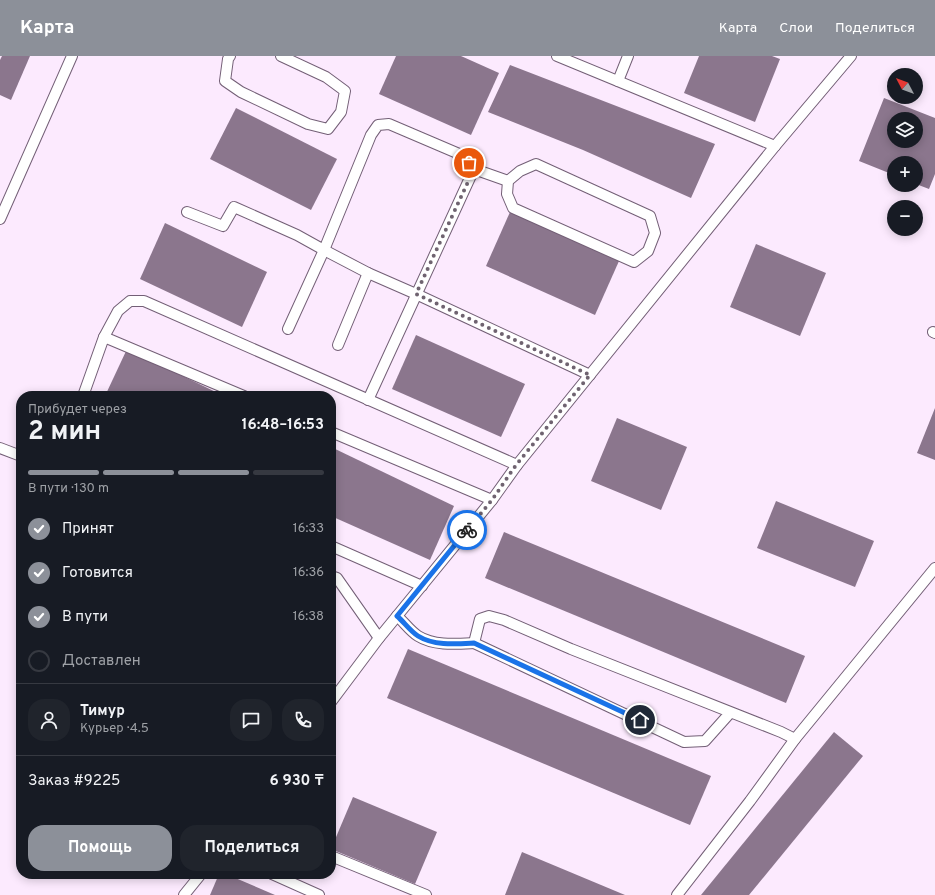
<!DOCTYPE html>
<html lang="ru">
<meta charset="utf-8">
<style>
:root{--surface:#171b24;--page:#20242c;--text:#f1f3f6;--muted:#9ea1a6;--line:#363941;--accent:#8c9099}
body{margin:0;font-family:Overpass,sans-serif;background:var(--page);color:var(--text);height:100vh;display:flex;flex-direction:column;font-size:15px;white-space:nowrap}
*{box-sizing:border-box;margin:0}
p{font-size:13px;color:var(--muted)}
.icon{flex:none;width:22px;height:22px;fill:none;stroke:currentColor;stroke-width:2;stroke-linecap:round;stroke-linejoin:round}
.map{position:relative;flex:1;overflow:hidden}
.side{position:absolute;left:16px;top:335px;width:320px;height:488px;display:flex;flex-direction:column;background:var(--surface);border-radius:16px;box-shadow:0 2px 10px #0003}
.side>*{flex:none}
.needle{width:26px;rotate:311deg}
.controls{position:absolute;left:887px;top:12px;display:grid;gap:8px}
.controls a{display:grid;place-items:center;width:36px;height:36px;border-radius:50%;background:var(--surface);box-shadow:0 2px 10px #0003;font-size:20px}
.pin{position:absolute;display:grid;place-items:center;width:34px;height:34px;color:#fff;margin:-17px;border:2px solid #fff;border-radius:50%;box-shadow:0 1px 4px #0007}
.courier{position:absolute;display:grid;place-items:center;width:40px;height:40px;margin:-20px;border:3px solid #1a73e8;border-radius:50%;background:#fff;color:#222;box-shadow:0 1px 5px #0007}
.summary em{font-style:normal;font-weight:700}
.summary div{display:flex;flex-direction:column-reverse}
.summary{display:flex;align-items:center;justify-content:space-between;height:68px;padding:0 12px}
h1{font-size:26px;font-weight:700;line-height:30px}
.bar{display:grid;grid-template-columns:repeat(4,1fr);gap:6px 4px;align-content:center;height:48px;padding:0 12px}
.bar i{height:5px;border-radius:3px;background:var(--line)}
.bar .on{background:var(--accent)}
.bar p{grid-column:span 4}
.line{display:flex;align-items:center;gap:10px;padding:0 12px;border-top:1px solid var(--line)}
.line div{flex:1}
.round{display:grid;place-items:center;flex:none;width:42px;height:42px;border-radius:16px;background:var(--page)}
ol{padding:0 12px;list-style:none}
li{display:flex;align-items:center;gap:12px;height:44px}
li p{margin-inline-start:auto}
li .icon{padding:4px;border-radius:50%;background:var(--accent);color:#fff;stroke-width:4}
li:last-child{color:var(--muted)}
li i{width:22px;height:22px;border:2px solid var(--line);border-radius:50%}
.cta{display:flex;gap:8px;margin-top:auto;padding:8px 12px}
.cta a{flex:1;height:46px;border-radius:16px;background:var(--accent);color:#fff;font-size:16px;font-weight:700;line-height:46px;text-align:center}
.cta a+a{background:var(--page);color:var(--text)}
header{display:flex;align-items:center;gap:24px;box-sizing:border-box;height:56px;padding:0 20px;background:var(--accent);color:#fff}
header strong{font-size:19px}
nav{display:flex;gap:22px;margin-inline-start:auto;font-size:14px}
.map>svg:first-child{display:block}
.building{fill:#8b768d;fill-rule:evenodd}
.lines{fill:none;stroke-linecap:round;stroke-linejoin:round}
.service-casing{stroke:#735f76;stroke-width:12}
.service{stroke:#fff;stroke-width:10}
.done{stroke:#6f6370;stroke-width:4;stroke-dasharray:0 7.2}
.route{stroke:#1a73e8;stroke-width:5}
</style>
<header>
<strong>Карта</strong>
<nav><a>Карта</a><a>Слои</a><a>Поделиться</a></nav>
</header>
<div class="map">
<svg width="935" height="839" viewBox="0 0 935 839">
<rect width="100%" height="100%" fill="#fceafe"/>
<g class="building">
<polygon points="2,0 30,0 11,44 0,39 0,4"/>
<polygon points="396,0 461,0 499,17 471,79 379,38"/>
<polygon points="699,0 772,0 780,3 755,66 684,37"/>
<polygon points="510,9 715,88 691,142 583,94 488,56"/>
<path d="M884 42 935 62V118L929 133 916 128V107H894V119L859 105ZM894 63H916V85H894Z"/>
<polygon points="236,52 337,103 311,154 210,103"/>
<polygon points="510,156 619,205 595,259 486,210"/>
<polygon points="165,167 267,216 242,271 140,223"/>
<polygon points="756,188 826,217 800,280 730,251"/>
<polygon points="416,279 525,328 501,381 392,333"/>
<polygon points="127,293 224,340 105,340"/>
<polygon points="935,352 935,404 917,397"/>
<polygon points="617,362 687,391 661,454 591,425"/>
<polygon points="331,391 454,450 430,504 331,460"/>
<polygon points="776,445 874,485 855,531 757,492"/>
<polygon points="504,476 805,600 786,647 485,522"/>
<polygon points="408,593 711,720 690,769 387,642"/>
<polygon points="834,676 863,700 749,839 701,839"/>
<polygon points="353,741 437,776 415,828 331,793"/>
<polygon points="522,796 625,839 505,839"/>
<polygon points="219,818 226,818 275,839 210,839"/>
</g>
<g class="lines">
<defs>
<g id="service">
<polyline points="230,0 228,3 225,25 241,36 308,68 328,73 341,56 345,35 326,21 281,0"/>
<polyline points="557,0 775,90"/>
<polyline points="618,25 628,0"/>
<polygon points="536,108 650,160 655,177 648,195 634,206 513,152 507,138 508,125 520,115"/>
<polyline points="187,156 223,170 234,151 297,179 324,194 368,217 416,238 590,319"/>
<polyline points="0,163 72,0"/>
<polyline points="288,273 324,194 371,79 378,69 389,68 464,100 474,113 508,125"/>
<polyline points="933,276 935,277"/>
<polyline points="104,281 118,255 130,245 144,245 517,409"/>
<polyline points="338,289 368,217"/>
<polyline points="83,340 104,281 244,340"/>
<polyline points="368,344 474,113"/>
<polyline points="331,376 492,444"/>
<polyline points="0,392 21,400"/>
<polyline points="331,490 422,530"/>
<polyline points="331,520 337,522 379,582"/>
<path d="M397 560C404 566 410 575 418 580 434 590 456 588 474 587"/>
<polyline points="331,646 379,582 492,444 517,409 775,90 851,0"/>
<polyline points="730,657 705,685 684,686 474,587 480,563 489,560 504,564 571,593 781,676 795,683"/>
<polyline points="331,800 426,839"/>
<polyline points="272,818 319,839"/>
<polyline points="184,839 201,818"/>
<polyline points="677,839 750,745 795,683 935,512"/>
</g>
</defs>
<use href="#service" class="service-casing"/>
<use href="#service" class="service"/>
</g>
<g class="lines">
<polyline class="done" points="467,474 492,444 516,409 590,319 416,238 474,113 469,107"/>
<path class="route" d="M467 474 397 560C404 566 410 575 418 580 434 590 456 588 474 587L640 664"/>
</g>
</svg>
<div class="controls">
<a><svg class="needle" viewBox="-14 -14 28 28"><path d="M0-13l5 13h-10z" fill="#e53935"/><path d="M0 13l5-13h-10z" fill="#9ea1a6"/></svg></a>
<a><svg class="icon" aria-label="layers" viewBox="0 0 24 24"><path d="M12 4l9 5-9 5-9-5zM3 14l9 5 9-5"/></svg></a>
<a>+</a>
<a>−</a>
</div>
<div class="pin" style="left:469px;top:107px;background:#ea580c"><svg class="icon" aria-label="bag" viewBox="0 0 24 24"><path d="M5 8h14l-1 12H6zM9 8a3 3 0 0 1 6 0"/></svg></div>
<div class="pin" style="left:640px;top:664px;background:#1f2937"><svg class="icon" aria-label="home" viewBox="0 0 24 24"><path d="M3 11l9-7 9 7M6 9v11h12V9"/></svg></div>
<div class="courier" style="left:467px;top:474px"><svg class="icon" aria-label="bike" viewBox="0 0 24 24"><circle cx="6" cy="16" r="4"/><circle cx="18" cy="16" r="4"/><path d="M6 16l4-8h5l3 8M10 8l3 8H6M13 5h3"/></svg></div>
<section class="side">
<div class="summary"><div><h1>2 мин</h1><p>Прибудет через</p></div><em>16:48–16:53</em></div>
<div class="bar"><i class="on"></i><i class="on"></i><i class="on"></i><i></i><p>В пути · 130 m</p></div>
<ol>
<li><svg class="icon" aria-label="check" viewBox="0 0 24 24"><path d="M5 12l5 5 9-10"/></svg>Принят<p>16:33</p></li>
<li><svg class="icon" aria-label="check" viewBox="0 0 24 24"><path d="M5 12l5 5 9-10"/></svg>Готовится<p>16:36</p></li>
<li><svg class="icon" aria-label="check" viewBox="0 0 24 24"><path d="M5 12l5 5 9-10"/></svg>В пути<p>16:38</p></li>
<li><i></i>Доставлен</li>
</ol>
<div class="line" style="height:72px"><a class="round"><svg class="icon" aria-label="person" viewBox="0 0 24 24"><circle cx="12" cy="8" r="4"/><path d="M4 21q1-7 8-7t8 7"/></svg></a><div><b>Тимур</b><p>Курьер · 4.5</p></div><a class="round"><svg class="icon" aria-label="chat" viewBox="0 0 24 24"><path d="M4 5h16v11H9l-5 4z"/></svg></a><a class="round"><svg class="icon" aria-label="phone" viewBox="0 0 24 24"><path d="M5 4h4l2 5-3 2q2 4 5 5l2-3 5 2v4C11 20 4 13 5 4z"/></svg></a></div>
<div class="line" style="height:52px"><div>Заказ #9225</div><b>6 930 ₸</b></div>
<div class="cta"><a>Помощь</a><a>Поделиться</a></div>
</section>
</div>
